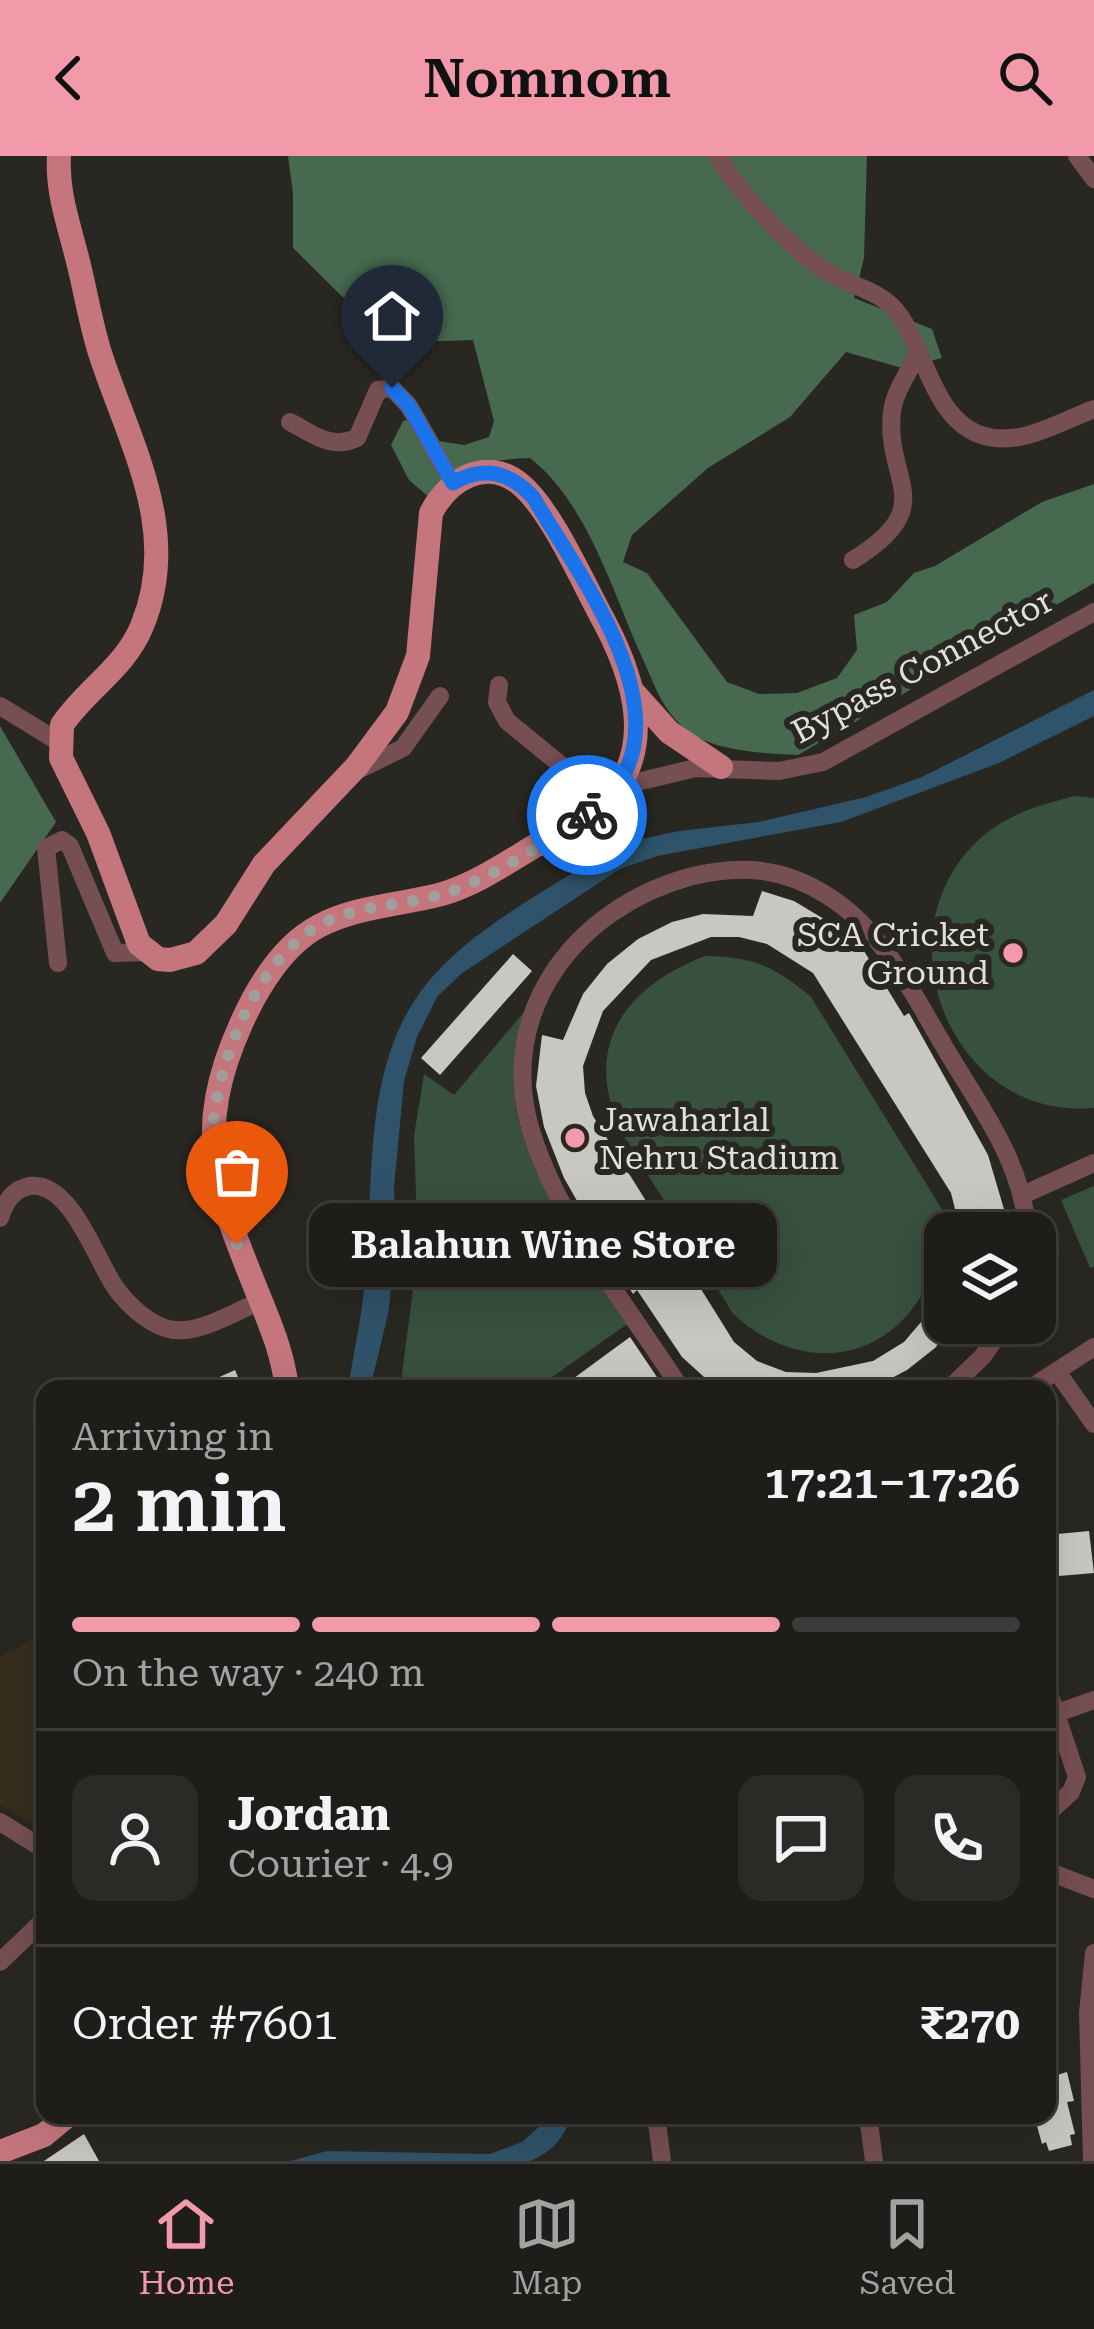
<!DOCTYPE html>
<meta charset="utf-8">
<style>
:root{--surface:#1f1d1a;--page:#2c2a27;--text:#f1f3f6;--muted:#a1a2a2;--line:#3c3b39;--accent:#f39aaa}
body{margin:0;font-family:"Roboto Serif",serif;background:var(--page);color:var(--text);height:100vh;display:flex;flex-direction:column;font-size:45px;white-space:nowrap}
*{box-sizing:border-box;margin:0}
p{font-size:39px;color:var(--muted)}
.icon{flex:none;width:66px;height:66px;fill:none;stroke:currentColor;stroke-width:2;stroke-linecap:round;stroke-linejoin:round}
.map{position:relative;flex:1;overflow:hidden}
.panel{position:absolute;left:36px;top:1224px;width:1020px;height:744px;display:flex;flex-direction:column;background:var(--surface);border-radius:24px;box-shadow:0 12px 48px #0002,0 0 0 3px var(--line)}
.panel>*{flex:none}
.fabs{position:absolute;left:924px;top:1056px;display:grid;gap:24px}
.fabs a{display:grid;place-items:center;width:132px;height:132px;border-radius:24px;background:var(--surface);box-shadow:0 12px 48px #0002,0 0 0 3px var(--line);font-size:60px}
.pin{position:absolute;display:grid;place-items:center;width:102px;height:102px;color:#fff;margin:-123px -51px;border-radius:50% 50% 50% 0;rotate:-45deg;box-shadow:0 0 12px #0007}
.pin .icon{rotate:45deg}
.courier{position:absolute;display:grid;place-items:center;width:120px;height:120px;margin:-60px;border:9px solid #1a73e8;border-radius:50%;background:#fff;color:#222;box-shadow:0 3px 15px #0007}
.bubble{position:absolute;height:84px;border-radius:24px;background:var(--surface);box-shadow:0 12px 48px #0002,0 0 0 3px var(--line);font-size:39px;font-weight:600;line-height:84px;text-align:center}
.head em{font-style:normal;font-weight:600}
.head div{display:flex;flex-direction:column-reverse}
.head{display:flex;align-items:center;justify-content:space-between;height:204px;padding:0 36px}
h1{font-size:78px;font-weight:600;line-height:90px}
.bar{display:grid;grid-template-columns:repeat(4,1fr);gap:18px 12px;align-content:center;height:144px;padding:0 36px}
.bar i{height:15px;border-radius:9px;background:var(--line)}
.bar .active{background:var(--accent)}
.bar p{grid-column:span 4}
.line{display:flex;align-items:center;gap:30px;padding:0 36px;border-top:3px solid var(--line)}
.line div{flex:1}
.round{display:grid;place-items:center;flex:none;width:126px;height:126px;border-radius:24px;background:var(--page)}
header{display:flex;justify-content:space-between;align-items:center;height:156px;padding:0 36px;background:var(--accent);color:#111;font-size:54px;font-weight:600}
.dock{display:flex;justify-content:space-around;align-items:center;height:168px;border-top:3px solid var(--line);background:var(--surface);font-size:33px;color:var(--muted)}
.dock a{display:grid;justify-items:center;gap:6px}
.dock .active{color:var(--accent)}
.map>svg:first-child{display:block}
.commercial{fill:#362d1d}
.green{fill:#38503e}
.forest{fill:#46694f}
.water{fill:#2f536a}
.building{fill:#c9c7c1}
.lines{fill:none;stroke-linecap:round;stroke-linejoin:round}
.minor{stroke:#764f52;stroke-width:18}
.major{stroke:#c5767d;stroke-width:24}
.done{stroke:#a19f9c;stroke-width:12;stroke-dasharray:0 21.6}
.route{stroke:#1a73e8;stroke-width:15}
.poi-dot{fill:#f39aaa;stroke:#292722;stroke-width:4.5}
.labels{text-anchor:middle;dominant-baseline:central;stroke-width:12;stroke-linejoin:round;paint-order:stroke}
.street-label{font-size:33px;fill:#e1e0dd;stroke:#292722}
.poi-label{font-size:33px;fill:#e1e0dd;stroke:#292722;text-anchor:end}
</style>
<header><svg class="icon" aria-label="back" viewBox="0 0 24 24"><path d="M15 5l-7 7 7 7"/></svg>Nomnom<svg class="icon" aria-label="search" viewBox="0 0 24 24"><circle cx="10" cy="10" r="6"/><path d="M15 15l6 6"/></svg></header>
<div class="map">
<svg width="1094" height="2005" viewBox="0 0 1094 2005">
<rect width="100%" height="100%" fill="#292722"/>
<polygon class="commercial" points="45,1476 45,1675 0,1649 0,1501"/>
<g class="green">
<path d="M1074 640 1094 642V952C950 966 875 773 983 680 1010 657 1041 649 1074 640Z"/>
<path d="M705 800C754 801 774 810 811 841L948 1063 942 1067C935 1186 824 1240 733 1158 709 1118 684 1078 660 1038 647 1017 631 996 621 974 581 890 626 830 705 800Z"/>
<path d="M540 837C533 860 522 884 517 908 498 991 590 1098 633 1164L535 1233H400L418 1096 414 980 424 918 454 939Z"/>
<polygon points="1094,1030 1094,1111 1090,1112 1061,1044"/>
</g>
<g class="forest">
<path d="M288 0H867L864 102 854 142 932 173 942 202 902 212 846 196 790 261 708 312 632 379 623 406 647 417 727 526 759 538 797 537 837 522 857 494 854 459 887 446 914 417 935 410 1042 346 1094 328V427L798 599C768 598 715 595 691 577 664 559 655 530 642 501 612 435 588 348 530 302 479 304 469 310 430 342L409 324 391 289 403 265 423 262 438 285 464 289 489 281 494 265 473 184 409 186 364 162 293 92V37Z"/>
<polygon points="0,570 56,666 0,747"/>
</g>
<g class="water">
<path d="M1094 534V560L999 607 841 666 657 700 620 713 462 817 437 841 417 881 404 925 394 1031 396 1091 388 1158 370 1233H348C354 1194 363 1155 366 1115 374 1021 363 910 424 831 467 775 549 733 608 695L633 685 679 675 759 666 866 641 922 621Z"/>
<path d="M552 1959H571C564 1983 553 1995 530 2005H291L327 1995 490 1998 522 1986Z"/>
</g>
<g class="building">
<polygon points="762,735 794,745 844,775 864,795 904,860 909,857 988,999 1006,1060 1007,1077 961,1077 951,1037 813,817 767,788 739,781 711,781 651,804 603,855 583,910 585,937 593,960 734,1186 757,1205 786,1216 816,1217 873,1205 904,1186 945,1138 945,1167 956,1167 935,1192 907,1214 871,1233 720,1233 704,1221 682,1201 637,1134 633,1138 609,1101 564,1022 544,971 536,930 542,879 563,884 583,838 607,808 638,783 672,766 703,758 753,760"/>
<polygon points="513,798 532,815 440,919 421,902"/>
<polygon points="630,1181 665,1233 559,1233"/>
<polygon points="235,1214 243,1233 193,1233"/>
<polygon points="1089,1375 1094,1417 1047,1421 1047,1379"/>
<polygon points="1067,1916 1074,1945 1067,1946 1075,1978 1070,1979 1072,1989 1049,1995 1046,1986 1042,1988 1034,1959 1047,1959 1047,1922"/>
<polygon points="84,1978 99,2005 44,2005"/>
</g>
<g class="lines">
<g class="minor">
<path d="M717 0C740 37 793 96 831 118 856 132 883 135 900 160 926 196 933 262 981 279 1020 292 1059 266 1094 253"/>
<polyline points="1077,0 1094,23"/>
<path d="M290 266C313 278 331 294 357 282L378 234 392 232 409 250 453 327"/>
<path d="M853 404C942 349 884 326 892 256 894 236 910 214 919 196"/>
<polyline points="499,529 497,546 507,565 605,645"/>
<polyline points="0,550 59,586"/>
<polyline points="352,617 403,592 440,540"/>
<polyline points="620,630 696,612 779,615 823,606 1094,456"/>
<polyline points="58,807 46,692 62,684 70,690 115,797 147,796"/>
<polyline points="1025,1038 1094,1007"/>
<path d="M0 1062C5 1047 12 1033 30 1030 71 1025 96 1104 115 1131 127 1148 145 1165 165 1172 195 1182 233 1156 261 1145"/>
<polyline points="1058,1217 1094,1268"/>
<path d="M681 1233C629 1152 560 1068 531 975 495 855 577 752 689 721 739 708 783 711 828 740 885 776 915 842 948 897 984 957 1022 1006 1028 1077"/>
<polyline points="949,1233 983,1200 1006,1167"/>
<polyline points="1029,1233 1094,1191"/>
<polyline points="1047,1531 1077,1621 1071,1636 1047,1658"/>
<polyline points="1057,1557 1094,1544"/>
<polyline points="0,1666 45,1694"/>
<polyline points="1047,1715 1094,1733"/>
<polyline points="0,1806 45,1763"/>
<polyline points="656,1959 662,2005"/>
<polyline points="868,1959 874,2005"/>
<polyline points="1092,2004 1088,1857 1094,1797"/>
</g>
<g class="major">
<path d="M59 0C57 32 66 60 74 90 84 125 89 162 100 197 129 287 182 374 142 470 125 512 86 533 62 569L61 602 98 677 139 788 158 803 170 804 196 797 226 768 264 708 357 610 397 556 418 500 431 357C448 324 486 300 520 328 551 353 584 429 605 467 635 524 658 600 600 650 582 665 559 675 538 688 508 706 476 728 442 738 401 749 357 750 319 770 283 789 257 832 241 868 192 977 216 1034 258 1138 271 1170 283 1198 287 1233"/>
<polyline points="634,537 669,576 721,611"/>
<polyline points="0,1996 44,1979 68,1959"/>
</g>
</g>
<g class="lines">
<path class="done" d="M237 1088C227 1062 216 1036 213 1008 206 932 248 813 316 771 356 747 406 751 449 736 497 719 545 687 587 659"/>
<path class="route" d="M392 232 409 250 453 327C484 309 509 316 533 341 584 428 702 578 587 659"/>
</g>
<g class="poi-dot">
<circle cx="1013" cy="797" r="12"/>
<circle cx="575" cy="982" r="12"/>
</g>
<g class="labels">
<g class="street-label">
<text transform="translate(922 510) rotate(-28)">Bypass Connector</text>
</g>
<g class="poi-label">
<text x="989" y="778">SCA Cricket<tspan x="989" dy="38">Ground</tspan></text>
<text x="599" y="963" text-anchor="start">Jawaharlal<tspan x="599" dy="38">Nehru Stadium</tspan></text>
</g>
</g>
</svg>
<div class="fabs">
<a><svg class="icon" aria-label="layers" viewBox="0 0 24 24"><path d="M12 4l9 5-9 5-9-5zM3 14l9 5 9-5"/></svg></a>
</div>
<div class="pin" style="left:237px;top:1088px;background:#ea580c"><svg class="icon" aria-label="bag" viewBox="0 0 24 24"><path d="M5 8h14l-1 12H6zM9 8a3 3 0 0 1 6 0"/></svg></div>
<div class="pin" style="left:392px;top:232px;background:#1f2937"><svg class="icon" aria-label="home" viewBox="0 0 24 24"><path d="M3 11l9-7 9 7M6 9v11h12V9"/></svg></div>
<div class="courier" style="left:587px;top:659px"><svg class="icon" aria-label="bike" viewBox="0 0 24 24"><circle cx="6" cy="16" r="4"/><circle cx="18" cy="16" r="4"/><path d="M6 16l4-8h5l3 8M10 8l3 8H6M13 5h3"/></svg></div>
<div class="bubble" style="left:309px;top:1047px;width:468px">Balahun Wine Store</div>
<section class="panel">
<div class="head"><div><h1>2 min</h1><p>Arriving in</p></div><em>17:21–17:26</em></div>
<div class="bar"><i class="active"></i><i class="active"></i><i class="active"></i><i></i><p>On the way · 240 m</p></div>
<div class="line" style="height:216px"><a class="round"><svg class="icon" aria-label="person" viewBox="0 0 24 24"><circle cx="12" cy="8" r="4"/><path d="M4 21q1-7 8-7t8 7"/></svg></a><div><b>Jordan</b><p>Courier · 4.9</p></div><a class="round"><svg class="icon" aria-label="chat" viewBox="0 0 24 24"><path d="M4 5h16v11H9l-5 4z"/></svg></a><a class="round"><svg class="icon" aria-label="phone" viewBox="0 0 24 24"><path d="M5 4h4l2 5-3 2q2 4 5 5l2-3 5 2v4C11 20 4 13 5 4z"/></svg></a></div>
<div class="line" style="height:156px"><div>Order #7601</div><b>₹270</b></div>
</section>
</div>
<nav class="dock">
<a class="active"><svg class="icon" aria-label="home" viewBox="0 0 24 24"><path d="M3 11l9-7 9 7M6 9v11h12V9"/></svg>Home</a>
<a><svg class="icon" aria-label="map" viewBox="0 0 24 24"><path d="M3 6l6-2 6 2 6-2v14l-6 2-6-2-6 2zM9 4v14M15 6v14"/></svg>Map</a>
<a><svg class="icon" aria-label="saved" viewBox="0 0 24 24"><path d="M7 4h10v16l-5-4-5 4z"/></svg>Saved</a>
</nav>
